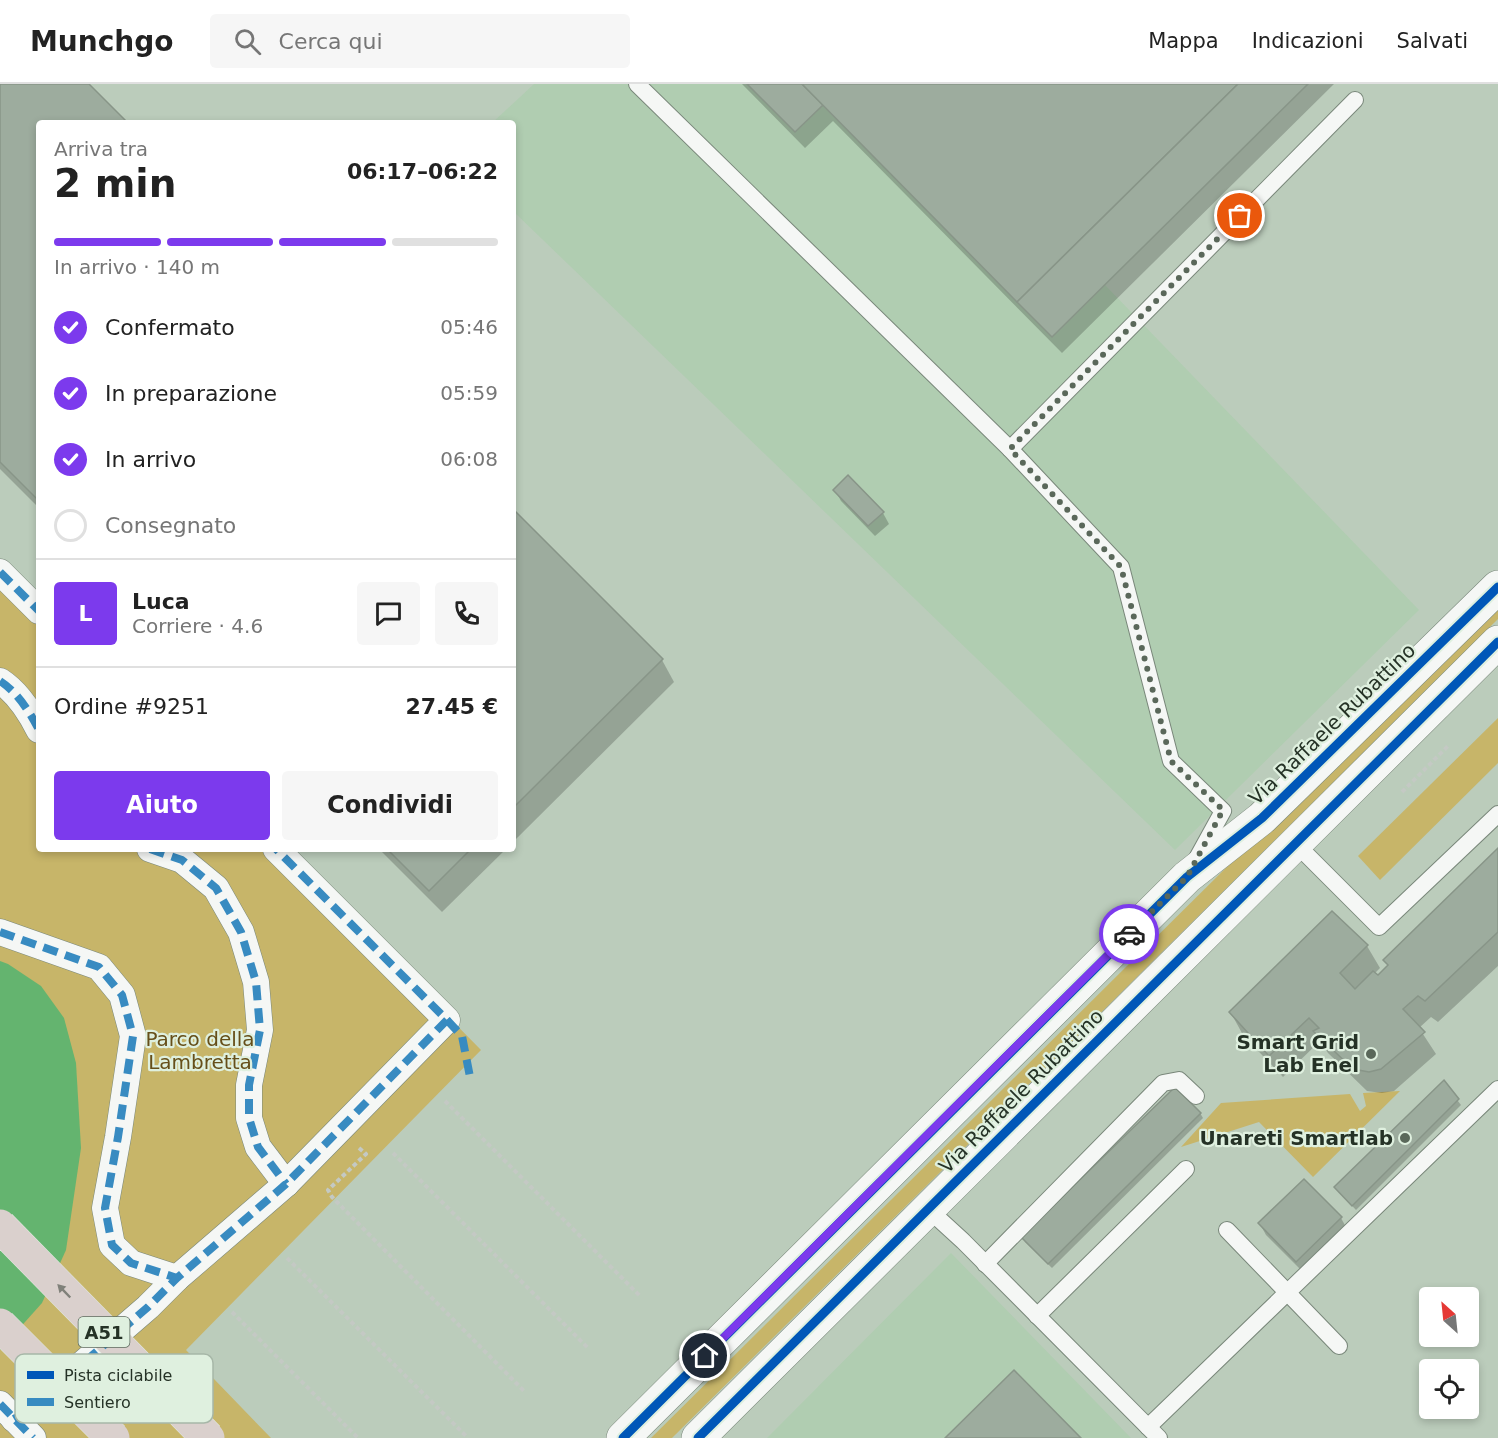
<!DOCTYPE html>
<html lang="it">
<meta charset="utf-8">
<style>
:root{--surface:#fff;--page:#f6f6f6;--text:#222;--muted:#767676;--line:#e0e0e0;--accent:#7c3aed}
body{margin:0;font-family:"DejaVu Sans",sans-serif;background:var(--page);color:var(--text);height:100vh;display:flex;flex-direction:column;font-size:22px;white-space:nowrap}
*{box-sizing:border-box;margin:0}
p{font-size:20px;color:var(--muted)}
.icon{flex:none;width:33px;height:33px;fill:none;stroke:currentColor;stroke-width:2;stroke-linecap:round;stroke-linejoin:round}
.map{position:relative;flex:1;overflow:hidden}
.sheet{position:absolute;left:36px;top:36px;width:480px;height:732px;display:flex;flex-direction:column;background:var(--surface);border-radius:6px;box-shadow:0 3px 9px #0003}
.sheet>*{flex:none}
.needle{width:39px;rotate:333deg}
.tools{position:absolute;left:1419px;top:1203px;display:grid;gap:12px}
.tools a{display:grid;place-items:center;width:60px;height:60px;border-radius:6px;background:var(--surface);box-shadow:0 3px 9px #0003;font-size:30px}
.pin{position:absolute;display:grid;place-items:center;width:51px;height:51px;color:#fff;margin:-26px;border:3px solid #fff;border-radius:50%;box-shadow:0 2px 6px #0007}
.courier{position:absolute;display:grid;place-items:center;width:60px;height:60px;margin:-30px;border:4px solid #7c3aed;border-radius:50%;background:#fff;color:#222;box-shadow:0 2px 8px #0007}
.summary em{font-style:normal;font-weight:700}
.summary div{display:flex;flex-direction:column-reverse}
.summary{display:flex;align-items:center;justify-content:space-between;height:102px;padding:0 18px}
h1{font-size:39px;font-weight:700;line-height:45px}
.bar{display:grid;grid-template-columns:repeat(4,1fr);gap:9px 6px;align-content:center;height:72px;padding:0 18px}
.bar i{height:8px;border-radius:4px;background:var(--line)}
.bar .on{background:var(--accent)}
.bar p{grid-column:span 4}
.line{display:flex;align-items:center;gap:15px;padding:0 18px;border-top:2px solid var(--line)}
.line div{flex:1}
.round{display:grid;place-items:center;flex:none;width:63px;height:63px;border-radius:6px;background:var(--page)}
ol{padding:0 18px;list-style:none}
li{display:flex;align-items:center;gap:18px;height:66px}
li p{margin-inline-start:auto}
li .icon{padding:6px;border-radius:50%;background:var(--accent);color:#fff;stroke-width:4}
li:last-child{color:var(--muted)}
li i{width:33px;height:33px;border:3px solid var(--line);border-radius:50%}
.primary-button{display:flex;gap:12px;margin-top:auto;padding:12px 18px}
.primary-button a{flex:1;height:69px;border-radius:6px;background:var(--accent);color:#fff;font-size:24px;font-weight:700;line-height:69px;text-align:center}
.primary-button a+a{background:var(--page);color:var(--text)}
header{display:flex;align-items:center;gap:36px;box-sizing:border-box;height:84px;padding:0 30px;background:var(--surface);border-bottom:2px solid var(--line)}
header strong{font-size:28px}
nav{display:flex;gap:33px;margin-inline-start:auto;font-size:21px}
.search{width:420px;height:54px;background:var(--page);display:flex;align-items:center;gap:15px;box-sizing:border-box;padding:0 21px;border-radius:6px;color:var(--muted);font-size:22px}
.map>svg:first-child{display:block}
.built{fill:#b0cdb1}
.green{fill:#c7b569}
.water{fill:#64b46f}
.shadow{fill:#0003}
.building{fill:#9dac9e;stroke:#889588;stroke-width:1.5}
.lines{fill:none;stroke-linecap:round;stroke-linejoin:round}
.service-casing{stroke:#79877a;stroke-width:18}
.pedestrian-casing{stroke:#79877a;stroke-width:27}
.tertiary-casing{stroke:#79877a;stroke-width:34}
.path{stroke:#c4c9c4;stroke-width:4;stroke-dasharray:4.5 3;stroke-linecap:butt}
.service{stroke:#f5f7f5;stroke-width:16}
.pedestrian{stroke:#f5f7f5;stroke-width:26}
.tertiary{stroke:#f5f7f5;stroke-width:33}
.motorway-bridge-casing{stroke:#e0e8e0;stroke-width:34;stroke-linecap:butt}
.motorway-bridge{stroke:#dad0cd;stroke-width:33}
.quiet{stroke:#388bc1;stroke-width:8;stroke-dasharray:15 8;stroke-linecap:butt}
.cycleway-casing{stroke:#dff0df;stroke-width:13}
.cycleway{stroke:#0057b8;stroke-width:9}
.oneway{fill:#80817a}
.done{stroke:#5a685a;stroke-width:6;stroke-dasharray:0 10.8}
.route{stroke:#7c3aed;stroke-width:8}
.poi-dot{fill:#5a685a;stroke:#dff0df;stroke-width:2}
.labels{text-anchor:middle;dominant-baseline:central;stroke-width:4.5;stroke-linejoin:round;paint-order:stroke}
.shield{fill:#dff0df;stroke:#5d6b5e;stroke-width:1.5}
.shield-label{font-size:18px;font-weight:bold;fill:#253226}
.street-label{font-size:20px;fill:#253226;stroke:#dff0df}
.park-label{font-size:20px;fill:#664f19;stroke:#dff0df}
.poi-label{font-size:20px;font-weight:bold;fill:#253226;stroke:#dff0df;text-anchor:end}
.key{fill:#dff0df;stroke:#a7b7a8;stroke-width:1.5}
.key-label{font-size:16px;fill:#253226}
</style>
<header>
<strong>Munchgo</strong>
<div class="search"><svg class="icon" aria-label="search" viewBox="0 0 24 24"><circle cx="10" cy="10" r="6"/><path d="M15 15l6 6"/></svg>Cerca qui</div>
<nav><a>Mappa</a><a>Indicazioni</a><a>Salvati</a></nav>
</header>
<div class="map">
<svg width="1498" height="1354" viewBox="0 0 1498 1354">
<rect width="100%" height="100%" fill="#bcb"/>
<g class="built">
<polygon points="534,0 1308,0 1105,201 1419,526 1175,766 513,127 513,39 492,39"/>
<polygon points="951,1169 1131,1354 767,1354"/>
</g>
<g class="green">
<polygon points="0,478 39,517 39,765 283,765 481,966 186,1266 271,1354 0,1354"/>
<polygon points="1498,514 1498,535 672,1354 651,1354"/>
<polygon points="1498,634 1498,679 1380,796 1358,772"/>
<polygon points="1400,1007 1313,1093 1259,1038 1181,1063 1221,1019 1350,1010 1360,1027 1366,1022 1363,1009"/>
</g>
<polygon class="water" points="0,877 8,880 41,902 64,934 76,979 81,1064 66,1166 42,1219 0,1266"/>
<g class="shadow">
<polygon points="0,0 87,0 126,39 39,39 39,424 0,385"/>
<polygon points="742,0 1334,0 1062,269 833,37 805,64"/>
<polygon points="835,406 883,429 889,440 875,452 841,417"/>
<polygon points="513,427 662,576 674,598 513,758"/>
<polygon points="379,765 506,765 442,828"/>
<polygon points="1498,766 1498,882 1438,938 1431,933 1419,944 1436,970 1394,1007 1382,1009 1367,1007 1328,969 1320,957 1283,993 1243,951 1231,929 1332,830 1367,862 1380,884 1374,890 1378,893 1389,883 1385,876"/>
<polygon points="1444,999 1461,1021 1356,1126 1339,1108"/>
<polygon points="1200,1029 1203,1034 1052,1184 1025,1158 1023,1153"/>
<polygon points="1341,1134 1347,1145 1303,1188 1266,1151 1260,1140"/>
</g>
<g class="building">
<polygon points="0,0 89,0 128,39 39,39 39,417 0,378"/>
<polygon points="747,0 802,0 823,21 795,48"/>
<polygon points="802,0 1238,0 1017,218"/>
<polygon points="1238,0 1308,0 1052,253 1017,218"/>
<polygon points="848,391 884,428 868,442 833,406"/>
<polygon points="513,425 663,575 513,724"/>
<polygon points="1498,764 1498,848 1425,917 1418,912 1403,925 1425,948 1381,985 1369,988 1353,985 1313,947 1319,944 1309,934 1269,972 1229,928 1332,827 1368,861 1340,889 1355,905 1373,887 1378,891 1388,881 1383,876"/>
<polygon points="387,765 471,765 429,807"/>
<polygon points="1444,996 1459,1015 1352,1122 1334,1103"/>
<polygon points="1175,1003 1201,1029 1048,1180 1021,1153"/>
<polygon points="1304,1095 1342,1133 1296,1178 1258,1139"/>
<polygon points="1014,1286 1081,1354 945,1354"/>
</g>
<g class="lines">
<defs>
<g id="service">
<polyline points="637,0 1010,365 1121,483 1171,677 1223,727 1196,776"/>
<polyline points="1010,365 1355,16"/>
<polyline points="1296,760 1379,843 1498,730"/>
<polyline points="928,1125 963,1157 1159,1354"/>
<polyline points="1227,1146 1339,1262"/>
<polyline points="985,1180 1163,999 1179,996 1196,1012"/>
<polyline points="1037,1232 1186,1085"/>
<polyline points="1148,1343 1498,1005"/>
</g>
<g id="pedestrian">
<polyline points="0,488 39,527"/>
<path d="M0 597C17 608 30 628 39 646"/>
<polyline points="150,765 182,776 216,804 241,848 256,898 260,946 249,1001 249,1034 258,1063 286,1100"/>
<polyline points="0,848 99,883 122,911 133,952 118,1053 105,1124 112,1161 131,1179 177,1194"/>
<polyline points="0,1320 33,1354"/>
<polyline points="14,1335 29,1326 148,1223 177,1194 286,1100 447,936 276,765"/>
</g>
<g id="tertiary">
<polyline points="623,1354 1187,793 1262,734 1498,503"/>
<polyline points="698,1354 1498,558"/>
</g>
</defs>
<use href="#service" class="service-casing"/>
<use href="#pedestrian" class="pedestrian-casing"/>
<use href="#tertiary" class="tertiary-casing"/>
<g class="path">
<polyline points="1402,708 1449,661"/>
<polyline points="445,1017 640,1212"/>
<polyline points="359,1064 366,1070 328,1106 332,1113 524,1307"/>
<polyline points="393,1069 589,1265"/>
<polyline points="287,1174 468,1354"/>
<polyline points="232,1228 358,1354"/>
</g>
<use href="#service" class="service"/>
<use href="#pedestrian" class="pedestrian"/>
<use href="#tertiary" class="tertiary"/>
<defs>
<g id="motorway-bridge">
<polyline points="0,1142 208,1354"/>
<polyline points="0,1241 113,1354"/>
</g>
</defs>
<use href="#motorway-bridge" class="motorway-bridge-casing"/>
<use href="#motorway-bridge" class="motorway-bridge"/>
<g class="quiet">
<polyline points="0,488 39,527"/>
<path d="M0 597C17 608 30 628 39 646"/>
<polyline points="150,765 182,776 216,804 241,848 256,898 260,946 249,1001 249,1034 258,1063 286,1100"/>
<polyline points="0,848 99,883 122,911 133,952 118,1053 105,1124 112,1161 131,1179 177,1194"/>
<polyline points="447,936 462,952 470,993"/>
<polyline points="0,1320 33,1354"/>
<polyline points="14,1335 29,1326 148,1223 177,1194 286,1100 447,936 276,765"/>
</g>
<defs>
<g id="cycleway">
<polyline points="623,1354 1187,793 1262,734 1498,503"/>
<polyline points="698,1354 1498,558"/>
</g>
</defs>
<use href="#cycleway" class="cycleway-casing"/>
<use href="#cycleway" class="cycleway"/>
</g>
<defs><path id="oneway-solid" d="M-6-.8H1V-3.2L6.5 0L1 3.2V.8H-6Z" transform="scale(1.5)"/></defs>
<use class="oneway" href="#oneway-solid" transform="translate(64 1207) rotate(-134)"/>
<g class="lines">
<polyline class="done" points="1129,850 1187,793 1223,726 1171,677 1121,483 1010,365 1240,132"/>
<polyline class="route" points="705,1272 1129,850"/>
</g>
<g class="poi-dot">
<circle cx="1371" cy="970" r="6"/>
<circle cx="1405" cy="1054" r="6"/>
</g>
<g class="labels">
<rect class="shield" x="78.5" y="1233" width="51" height="30" rx="4.5"/>
<g class="shield-label">
<text x="104" y="1248">A51</text>
</g>
<g class="street-label">
<text transform="translate(1332 640) rotate(-44)">Via Raffaele Rubattino</text>
<text transform="translate(1021 1007) rotate(-45)">Via Raffaele Rubattino</text>
</g>
<g class="park-label">
<text x="200" y="955">Parco della<tspan x="200" dy="23">Lambretta</tspan></text>
</g>
<g class="poi-label">
<text x="1359" y="958">Smart Grid<tspan x="1359" dy="23">Lab Enel</tspan></text>
<text x="1393" y="1054">Unareti Smartlab</text>
</g>
</g>
<rect x="15" y="1270" width="198" height="69" rx="9" class="key"/>
<rect x="27" y="1287" width="27" height="8" fill="#0057b8"/>
<rect x="27" y="1314" width="27" height="8" fill="#388bc1"/>
<g class="key-label">
<text x="64" y="1297">Pista ciclabile</text>
<text x="64" y="1324">Sentiero</text>
</g>
</svg>
<div class="tools">
<a><svg class="needle" viewBox="-14 -14 28 28"><path d="M0-13l5 13h-10z" fill="#e53935"/><path d="M0 13l5-13h-10z" fill="#767676"/></svg></a>
<a><svg class="icon" aria-label="locate" viewBox="0 0 24 24"><circle cx="12" cy="12" r="6"/><path d="M12 2v4M12 18v4M2 12h4M18 12h4"/></svg></a>
</div>
<div class="pin" style="left:1240px;top:132px;background:#ea580c"><svg class="icon" aria-label="bag" viewBox="0 0 24 24"><path d="M5 8h14l-1 12H6zM9 8a3 3 0 0 1 6 0"/></svg></div>
<div class="pin" style="left:705px;top:1272px;background:#1f2937"><svg class="icon" aria-label="home" viewBox="0 0 24 24"><path d="M3 11l9-7 9 7M6 9v11h12V9"/></svg></div>
<div class="courier" style="left:1129px;top:850px"><svg class="icon" aria-label="car" viewBox="0 0 24 24"><path d="M5 17H2v-5l4-1 3-4h7l3 4 3 1v5h-3M9 17h6M6 11h13"/><circle cx="7" cy="17" r="2"/><circle cx="17" cy="17" r="2"/></svg></div>
<section class="sheet">
<div class="summary"><div><h1>2 min</h1><p>Arriva tra</p></div><em>06:17–06:22</em></div>
<div class="bar"><i class="on"></i><i class="on"></i><i class="on"></i><i></i><p>In arrivo · 140 m</p></div>
<ol>
<li><svg class="icon" aria-label="check" viewBox="0 0 24 24"><path d="M5 12l5 5 9-10"/></svg>Confermato<p>05:46</p></li>
<li><svg class="icon" aria-label="check" viewBox="0 0 24 24"><path d="M5 12l5 5 9-10"/></svg>In preparazione<p>05:59</p></li>
<li><svg class="icon" aria-label="check" viewBox="0 0 24 24"><path d="M5 12l5 5 9-10"/></svg>In arrivo<p>06:08</p></li>
<li><i></i>Consegnato</li>
</ol>
<div class="line" style="height:108px"><b class="round" style="background:var(--accent);color:#fff">L</b><div><b>Luca</b><p>Corriere · 4.6</p></div><a class="round"><svg class="icon" aria-label="chat" viewBox="0 0 24 24"><path d="M4 5h16v11H9l-5 4z"/></svg></a><a class="round"><svg class="icon" aria-label="phone" viewBox="0 0 24 24"><path d="M5 4h4l2 5-3 2q2 4 5 5l2-3 5 2v4C11 20 4 13 5 4z"/></svg></a></div>
<div class="line" style="height:78px"><div>Ordine #9251</div><b>27.45 €</b></div>
<div class="primary-button"><a>Aiuto</a><a>Condividi</a></div>
</section>
</div>
